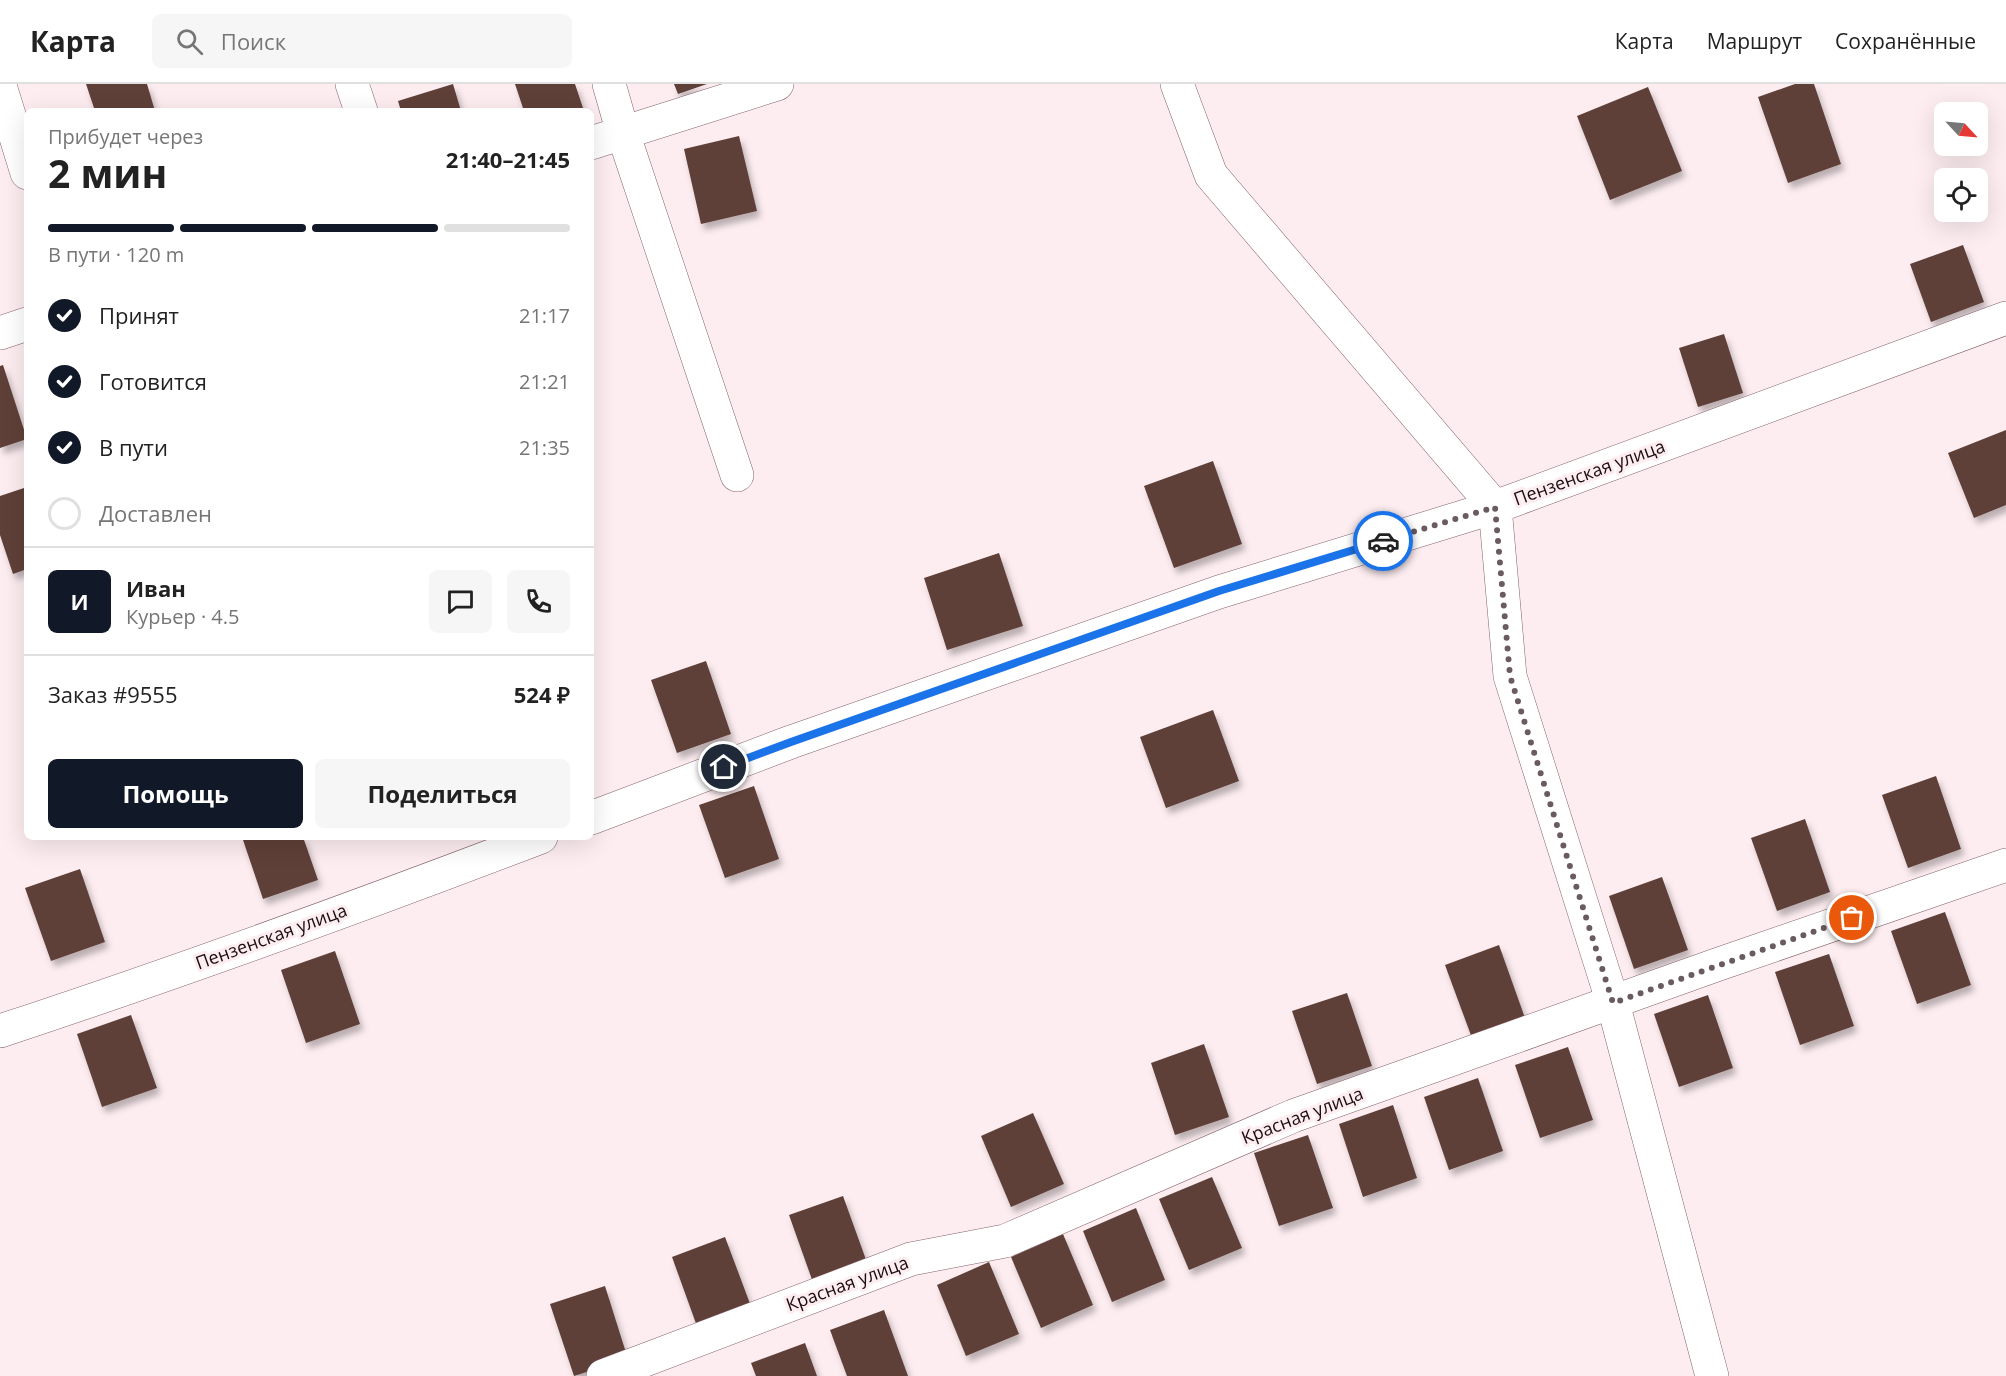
<!DOCTYPE html>
<html lang="ru">
<meta charset="utf-8">
<style>
:root{--surface:#fff;--page:#f6f6f6;--text:#222;--muted:#767676;--line:#e0e0e0;--accent:#111827}
body{margin:0;font-family:"Open Sans",sans-serif;background:var(--page);color:var(--text);height:100vh;display:flex;flex-direction:column;font-size:22px;white-space:nowrap}
*{box-sizing:border-box;margin:0}
p{font-size:20px;color:var(--muted)}
.icon{flex:none;width:33px;height:33px;fill:none;stroke:currentColor;stroke-width:2;stroke-linecap:round;stroke-linejoin:round}
.map{position:relative;flex:1;overflow:hidden}
.details{position:absolute;left:24px;top:24px;width:570px;height:732px;display:flex;flex-direction:column;background:var(--surface);border-radius:9px;box-shadow:0 6px 24px #0002}
.details>*{flex:none}
.needle{width:39px;rotate:116deg}
.controls{position:absolute;left:1934px;top:18px;display:grid;gap:12px}
.controls a{display:grid;place-items:center;width:54px;height:54px;border-radius:9px;background:var(--surface);box-shadow:0 6px 24px #0002;font-size:30px}
.pin{position:absolute;display:grid;place-items:center;width:51px;height:51px;color:#fff;margin:-26px;border:3px solid #fff;border-radius:50%;box-shadow:0 2px 6px #0007}
.courier{position:absolute;display:grid;place-items:center;width:60px;height:60px;margin:-30px;border:4px solid #1a73e8;border-radius:50%;background:#fff;color:#222;box-shadow:0 2px 8px #0007}
.headline em{font-style:normal;font-weight:700}
.headline div{display:flex;flex-direction:column-reverse}
.headline{display:flex;align-items:center;justify-content:space-between;height:102px;padding:0 24px}
h1{font-size:39px;font-weight:700;line-height:45px}
.bar{display:grid;grid-template-columns:repeat(4,1fr);gap:9px 6px;align-content:center;height:72px;padding:0 24px}
.bar i{height:8px;border-radius:4px;background:var(--line)}
.bar .current{background:var(--accent)}
.bar p{grid-column:span 4}
.line{display:flex;align-items:center;gap:15px;padding:0 24px;border-top:2px solid var(--line)}
.line div{flex:1}
.round{display:grid;place-items:center;flex:none;width:63px;height:63px;border-radius:9px;background:var(--page)}
ol{padding:0 24px;list-style:none}
li{display:flex;align-items:center;gap:18px;height:66px}
li p{margin-inline-start:auto}
li .icon{padding:6px;border-radius:50%;background:var(--accent);color:#fff;stroke-width:4}
li:last-child{color:var(--muted)}
li i{width:33px;height:33px;border:3px solid var(--line);border-radius:50%}
.cta{display:flex;gap:12px;margin-top:auto;padding:12px 24px}
.cta a{flex:1;height:69px;border-radius:9px;background:var(--accent);color:#fff;font-size:24px;font-weight:700;line-height:69px;text-align:center}
.cta a+a{background:var(--page);color:var(--text)}
header{display:flex;align-items:center;gap:36px;box-sizing:border-box;height:84px;padding:0 30px;background:var(--surface);border-bottom:2px solid var(--line)}
header strong{font-size:28px}
nav{display:flex;gap:33px;margin-inline-start:auto;font-size:21px}
.search{width:420px;height:54px;background:var(--page);display:flex;align-items:center;gap:15px;box-sizing:border-box;padding:0 21px;border-radius:9px;color:var(--muted);font-size:22px}
.map>svg:first-child{display:block}
.building{fill:#5e3f38;filter:url(#shadow)}
.lines{fill:none;stroke-linecap:round;stroke-linejoin:round}
.minor-casing{stroke:#84626b;stroke-width:34}
.minor{stroke:#fff;stroke-width:33}
.done{stroke:#695b5f;stroke-width:6;stroke-dasharray:0 10.8}
.route{stroke:#1a73e8;stroke-width:8}
.labels{text-anchor:middle;dominant-baseline:central;stroke-width:6;stroke-linejoin:round;paint-order:stroke}
.street-label{font-size:18px;fill:#1a0d11;stroke:#fdedf1}
</style>
<header>
<strong>Карта</strong>
<div class="search"><svg class="icon" aria-label="search" viewBox="0 0 24 24"><circle cx="10" cy="10" r="6"/><path d="M15 15l6 6"/></svg>Поиск</div>
<nav><a>Карта</a><a>Маршрут</a><a>Сохранённые</a></nav>
</header>
<div class="map">
<svg width="2006" height="1292" viewBox="0 0 2006 1292">
<defs>
<filter id="shadow"><feDropShadow dx="3.5" dy="6" stdDeviation="3" flood-color="#0004"/></filter>
</defs>
<rect width="100%" height="100%" fill="#fdedf1"/>
<g class="building">
<polygon points="86,0 147,0 155,27 95,27"/>
<polygon points="453,0 461,27 401,27 398,17"/>
<polygon points="515,0 575,0 584,27 524,27"/>
<polygon points="674,0 707,0 678,10"/>
<polygon points="1795,0 1814,0 1841,80 1788,99 1758,13"/>
<polygon points="1648,3 1682,87 1610,116 1577,32"/>
<polygon points="739,52 757,127 701,140 684,65"/>
<polygon points="1963,161 1984,218 1931,238 1910,180"/>
<polygon points="1724,250 1743,309 1698,323 1679,264"/>
<polygon points="3,281 27,355 0,364 0,282"/>
<polygon points="2006,346 2006,421 1974,434 1948,369"/>
<polygon points="1213,377 1242,460 1174,484 1144,402"/>
<polygon points="27,403 27,485 13,490 0,451 0,412"/>
<polygon points="999,469 1023,542 947,566 924,494"/>
<polygon points="706,577 731,650 677,669 651,596"/>
<polygon points="1213,626 1239,697 1166,724 1140,653"/>
<polygon points="1936,692 1961,765 1908,784 1882,711"/>
<polygon points="754,702 779,775 725,794 699,721"/>
<polygon points="1805,735 1830,808 1777,827 1751,754"/>
<polygon points="242,753 303,753 318,796 263,815"/>
<polygon points="80,785 105,858 51,877 25,804"/>
<polygon points="1662,793 1688,866 1634,885 1609,812"/>
<polygon points="1945,828 1971,901 1917,920 1891,847"/>
<polygon points="1499,861 1525,934 1472,954 1445,881"/>
<polygon points="335,867 360,940 306,959 281,886"/>
<polygon points="1829,870 1854,942 1800,961 1775,888"/>
<polygon points="1347,909 1372,982 1317,1000 1292,927"/>
<polygon points="1708,911 1733,984 1679,1003 1654,930"/>
<polygon points="131,931 157,1004 102,1023 77,950"/>
<polygon points="1204,960 1229,1033 1175,1051 1151,979"/>
<polygon points="1568,963 1593,1036 1540,1054 1515,981"/>
<polygon points="1478,994 1503,1067 1449,1086 1424,1013"/>
<polygon points="1393,1021 1417,1094 1363,1113 1339,1040"/>
<polygon points="1033,1029 1064,1100 1011,1123 981,1052"/>
<polygon points="1308,1051 1333,1124 1279,1142 1254,1069"/>
<polygon points="1212,1093 1242,1164 1189,1186 1159,1115"/>
<polygon points="843,1112 869,1184 815,1204 789,1131"/>
<polygon points="1136,1124 1165,1196 1112,1218 1083,1147"/>
<polygon points="1063,1150 1093,1221 1041,1244 1011,1173"/>
<polygon points="725,1153 752,1225 698,1245 672,1173"/>
<polygon points="989,1178 1019,1250 966,1272 937,1201"/>
<polygon points="605,1202 628,1275 574,1292 550,1220"/>
<polygon points="884,1226 908,1292 847,1292 830,1246"/>
<polygon points="805,1259 817,1292 756,1292 751,1279"/>
</g>
<g class="lines">
<defs>
<g id="minor">
<polyline points="352,0 361,27"/>
<polyline points="609,0 623,49 737,391"/>
<polyline points="1177,0 1211,91 1495,423 1510,592 1613,919 1712,1292"/>
<polyline points="1,5 27,89"/>
<polyline points="591,59 777,0"/>
<polyline points="0,249 27,240"/>
<polyline points="591,734 791,658 1219,508 1495,423 2006,234"/>
<path d="M0 947C182 887 363 821 541 753"/>
<polyline points="603,1292 911,1175 1005,1157 1293,1032 1719,880 2006,781"/>
</g>
</defs>
<use href="#minor" class="minor-casing"/>
<use href="#minor" class="minor"/>
</g>
<g class="lines">
<polyline class="done" points="1383,457 1495,423 1510,592 1613,919 1852,834"/>
<polyline class="route" points="724,683 791,658 1219,507 1383,457"/>
</g>
<g class="labels">
<g class="street-label">
<text transform="translate(1589 388) rotate(-20)">Пензенская улица</text>
<text transform="translate(271 852) rotate(-20)">Пензенская улица</text>
<text transform="translate(1302 1031) rotate(-21)">Красная улица</text>
<text transform="translate(847 1199) rotate(-20)">Красная улица</text>
</g>
</g>
</svg>
<div class="controls">
<a><svg class="needle" viewBox="-14 -14 28 28"><path d="M0-13l5 13h-10z" fill="#e53935"/><path d="M0 13l5-13h-10z" fill="#767676"/></svg></a>
<a><svg class="icon" aria-label="locate" viewBox="0 0 24 24"><circle cx="12" cy="12" r="6"/><path d="M12 2v4M12 18v4M2 12h4M18 12h4"/></svg></a>
</div>
<div class="pin" style="left:1852px;top:834px;background:#ea580c"><svg class="icon" aria-label="bag" viewBox="0 0 24 24"><path d="M5 8h14l-1 12H6zM9 8a3 3 0 0 1 6 0"/></svg></div>
<div class="pin" style="left:724px;top:683px;background:#1f2937"><svg class="icon" aria-label="home" viewBox="0 0 24 24"><path d="M3 11l9-7 9 7M6 9v11h12V9"/></svg></div>
<div class="courier" style="left:1383px;top:457px"><svg class="icon" aria-label="car" viewBox="0 0 24 24"><path d="M5 17H2v-5l4-1 3-4h7l3 4 3 1v5h-3M9 17h6M6 11h13"/><circle cx="7" cy="17" r="2"/><circle cx="17" cy="17" r="2"/></svg></div>
<section class="details">
<div class="headline"><div><h1>2 мин</h1><p>Прибудет через</p></div><em>21:40–21:45</em></div>
<div class="bar"><i class="current"></i><i class="current"></i><i class="current"></i><i></i><p>В пути · 120 m</p></div>
<ol>
<li><svg class="icon" aria-label="check" viewBox="0 0 24 24"><path d="M5 12l5 5 9-10"/></svg>Принят<p>21:17</p></li>
<li><svg class="icon" aria-label="check" viewBox="0 0 24 24"><path d="M5 12l5 5 9-10"/></svg>Готовится<p>21:21</p></li>
<li><svg class="icon" aria-label="check" viewBox="0 0 24 24"><path d="M5 12l5 5 9-10"/></svg>В пути<p>21:35</p></li>
<li><i></i>Доставлен</li>
</ol>
<div class="line" style="height:108px"><b class="round" style="background:var(--accent);color:#fff">И</b><div><b>Иван</b><p>Курьер · 4.5</p></div><a class="round"><svg class="icon" aria-label="chat" viewBox="0 0 24 24"><path d="M4 5h16v11H9l-5 4z"/></svg></a><a class="round"><svg class="icon" aria-label="phone" viewBox="0 0 24 24"><path d="M5 4h4l2 5-3 2q2 4 5 5l2-3 5 2v4C11 20 4 13 5 4z"/></svg></a></div>
<div class="line" style="height:78px"><div>Заказ #9555</div><b>524 ₽</b></div>
<div class="cta"><a>Помощь</a><a>Поделиться</a></div>
</section>
</div>
